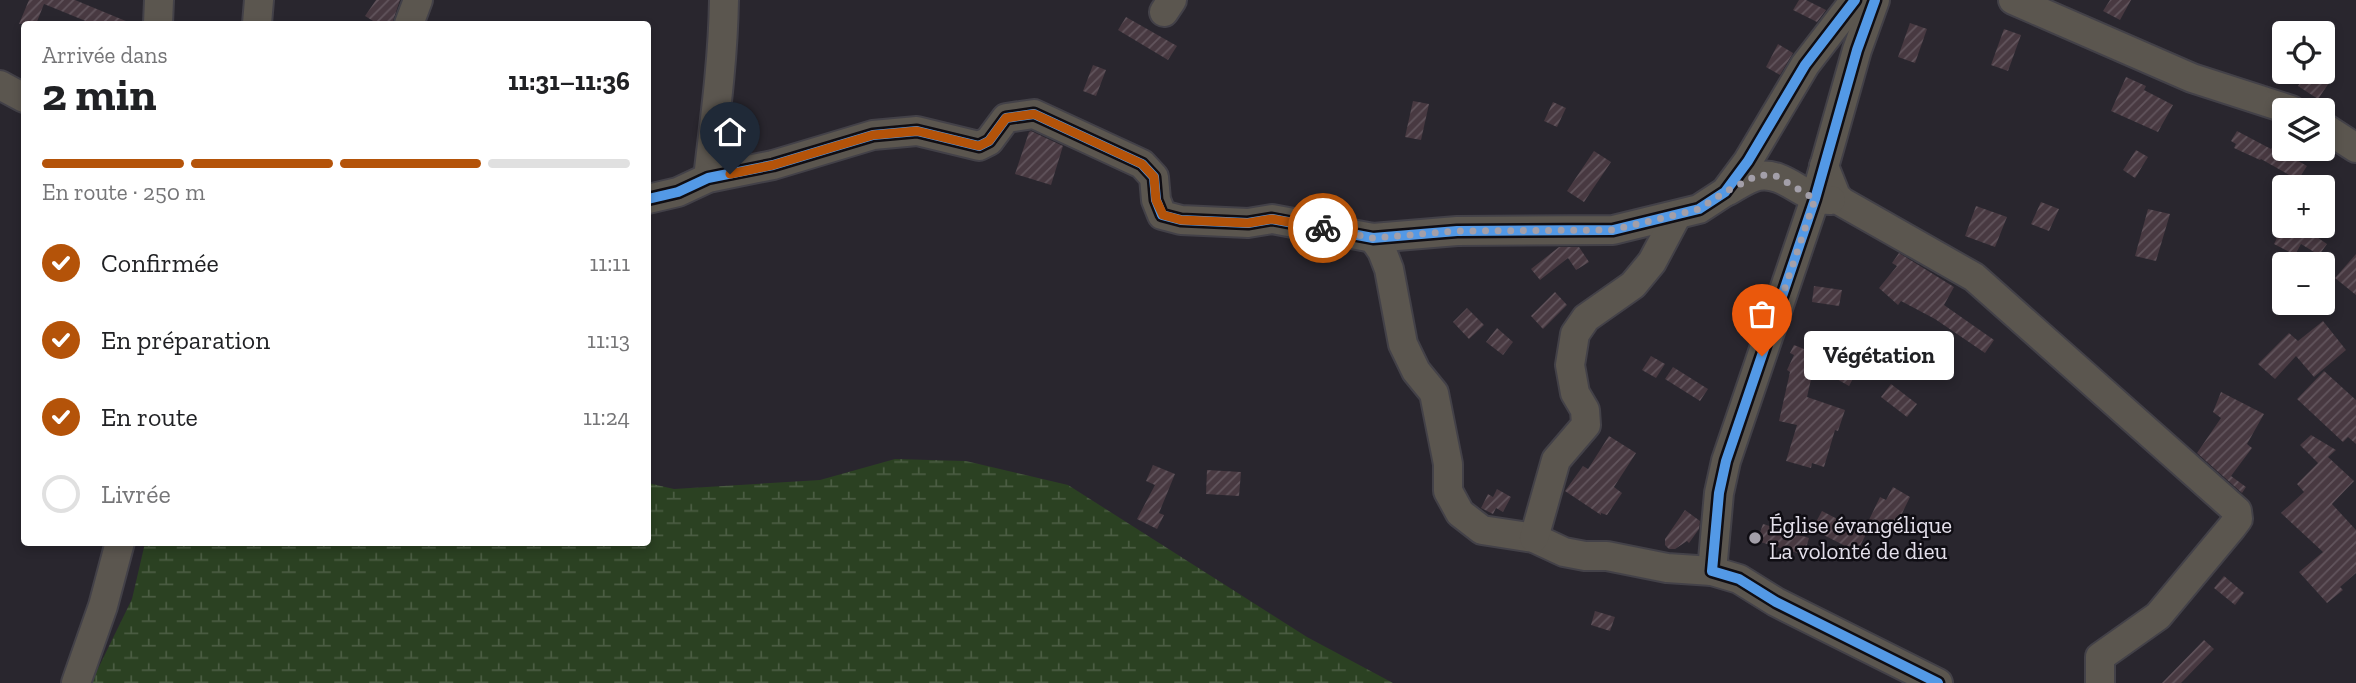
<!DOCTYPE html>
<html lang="fr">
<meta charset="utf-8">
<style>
:root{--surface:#fff;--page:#f2f2f2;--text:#202124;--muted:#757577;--line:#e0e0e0;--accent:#b45309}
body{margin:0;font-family:"Zilla Slab",serif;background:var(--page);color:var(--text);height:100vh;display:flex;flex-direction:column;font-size:26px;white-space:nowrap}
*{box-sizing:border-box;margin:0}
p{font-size:23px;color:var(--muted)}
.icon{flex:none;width:38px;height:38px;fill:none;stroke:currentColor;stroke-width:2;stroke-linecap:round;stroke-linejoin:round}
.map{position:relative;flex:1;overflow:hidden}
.side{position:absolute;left:21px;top:21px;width:630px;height:525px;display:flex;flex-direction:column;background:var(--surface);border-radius:7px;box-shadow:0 4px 10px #0003}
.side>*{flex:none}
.fabs{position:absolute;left:2272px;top:21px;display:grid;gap:14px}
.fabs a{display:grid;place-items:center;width:63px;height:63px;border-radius:7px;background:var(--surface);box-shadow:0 4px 10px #0003;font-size:35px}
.pin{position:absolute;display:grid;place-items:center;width:60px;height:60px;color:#fff;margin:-72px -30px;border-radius:50% 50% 50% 0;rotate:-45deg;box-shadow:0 0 7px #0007}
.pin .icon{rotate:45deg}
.courier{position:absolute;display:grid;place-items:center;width:70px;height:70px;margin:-35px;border:5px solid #b45309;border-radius:50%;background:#fff;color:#222;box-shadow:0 2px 9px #0007}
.bubble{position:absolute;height:49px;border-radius:7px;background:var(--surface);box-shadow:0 4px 10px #0003;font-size:23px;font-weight:800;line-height:49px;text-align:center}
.headline em{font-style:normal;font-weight:800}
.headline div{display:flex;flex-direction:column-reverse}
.headline{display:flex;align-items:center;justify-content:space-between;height:119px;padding:0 21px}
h1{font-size:46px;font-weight:800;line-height:52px}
.bar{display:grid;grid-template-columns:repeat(4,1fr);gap:10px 7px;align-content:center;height:84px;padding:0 21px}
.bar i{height:9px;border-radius:5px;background:var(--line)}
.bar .current{background:var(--accent)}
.bar p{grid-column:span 4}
ol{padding:0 21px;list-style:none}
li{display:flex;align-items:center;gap:21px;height:77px}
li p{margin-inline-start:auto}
li .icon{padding:7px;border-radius:50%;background:var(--accent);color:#fff;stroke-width:4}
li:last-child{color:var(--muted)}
li i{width:38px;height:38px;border:4px solid var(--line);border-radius:50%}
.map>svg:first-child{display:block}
.wetland{fill:url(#wetland-marsh)}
.building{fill:url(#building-hatch)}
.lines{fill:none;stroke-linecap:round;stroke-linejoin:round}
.minor-casing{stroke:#434148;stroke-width:32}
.minor{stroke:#5b564f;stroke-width:28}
.cycleway-casing{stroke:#0f0d13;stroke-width:15}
.cycleway{stroke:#5399e6;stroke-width:10}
.done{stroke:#a39fa9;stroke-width:7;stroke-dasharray:0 12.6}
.route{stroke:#b45309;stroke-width:9}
.poi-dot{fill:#a39fa9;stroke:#0f0d13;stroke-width:2.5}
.labels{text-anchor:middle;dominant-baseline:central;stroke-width:5;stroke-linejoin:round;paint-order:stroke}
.poi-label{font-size:23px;fill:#e4e0eb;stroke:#0f0d13;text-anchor:start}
</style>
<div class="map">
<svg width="2356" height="683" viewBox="0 0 2356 683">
<defs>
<pattern id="wetland-marsh" width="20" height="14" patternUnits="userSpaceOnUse" patternTransform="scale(1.75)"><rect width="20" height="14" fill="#2b4122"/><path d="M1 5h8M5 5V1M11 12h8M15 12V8" fill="none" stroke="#4a5c42"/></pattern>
<pattern id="building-hatch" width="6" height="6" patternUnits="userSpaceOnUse" patternTransform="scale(1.75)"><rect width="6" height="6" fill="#483941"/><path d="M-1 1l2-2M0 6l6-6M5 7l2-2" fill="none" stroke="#62555d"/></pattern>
</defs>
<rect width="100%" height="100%" fill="#29262e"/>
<polygon class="wetland" points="895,459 966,461 1068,485 1307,637 1393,683 91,683 132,599 145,543 648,542 648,483 674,489 820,480"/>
<g class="building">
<polygon points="29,0 75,0 133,24 93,24 44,4 36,24 19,24"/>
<polygon points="376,0 400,0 392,24 378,24 365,16"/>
<polygon points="1799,0 1806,0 1826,10 1817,22 1793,10"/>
<polygon points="2110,0 2131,0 2120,20 2103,11"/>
<polygon points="1126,17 1177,46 1168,60 1118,30"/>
<polygon points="1910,23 1927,29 1915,63 1898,57"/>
<polygon points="2004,29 2021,35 2008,71 1991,65"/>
<polygon points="1778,44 1793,53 1780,75 1766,67"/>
<polygon points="1093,65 1106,70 1096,96 1083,91"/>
<polygon points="2308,72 2326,72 2333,77 2318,99 2298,86"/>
<polygon points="2126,77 2146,86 2144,90 2173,105 2158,132 2111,111"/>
<polygon points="1413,101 1429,104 1421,140 1405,137"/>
<polygon points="1553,102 1566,108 1557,127 1544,121"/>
<polygon points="1031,131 1063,146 1051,185 1015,174 1029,132"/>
<polygon points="2237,131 2271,149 2273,146 2307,166 2298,180 2261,159 2260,160 2234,148 2236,144 2231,141"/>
<polygon points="2136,150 2148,157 2135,178 2123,170"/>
<polygon points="1594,151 1611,162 1584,202 1567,191"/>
<polygon points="2041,202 2059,209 2049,231 2031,224"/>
<polygon points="1976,206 2007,217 1995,247 1965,236"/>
<polygon points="2148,209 2170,214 2156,261 2135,256"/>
<polygon points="2283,226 2316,226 2311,233 2327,244 2319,255 2301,244 2295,255 2274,244"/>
<polygon points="1559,247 1579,247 1589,262 1576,270 1568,258 1540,280 1531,269"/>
<polygon points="1899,253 1954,287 1944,305 1994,340 1985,353 1935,319 1901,301 1898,305 1879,288 1897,266 1892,263"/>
<polygon points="2356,254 2356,295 2335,278"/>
<polygon points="1814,286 1842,290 1839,306 1812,302"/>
<polygon points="1555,292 1567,305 1543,329 1531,316"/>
<polygon points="1467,308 1484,325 1469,339 1453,322"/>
<polygon points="2323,321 2346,350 2314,377 2296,356 2275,379 2258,364 2289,333 2298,341"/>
<polygon points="1497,328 1513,342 1503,355 1486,342"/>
<polygon points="1794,345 1839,363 1845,353 1862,362 1849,386 1814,366 1807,397 1845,410 1838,431 1835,430 1824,467 1812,463 1811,468 1786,461 1797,425 1779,421 1790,372 1787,370 1794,355 1790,353"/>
<polygon points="1651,356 1665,364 1656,378 1642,370"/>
<polygon points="1673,367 1708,389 1700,401 1665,379"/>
<polygon points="2324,371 2356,400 2356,444 2348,437 2343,442 2297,399"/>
<polygon points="1891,384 1917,404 1907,417 1881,397"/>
<polygon points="2221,392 2264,414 2247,444 2252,448 2231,476 2246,487 2242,493 2197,453 2221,418 2213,412"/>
<polygon points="2311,435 2336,450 2328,457 2354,481 2332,504 2356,530 2356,573 2340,587 2343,590 2327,603 2299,572 2323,552 2281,513 2304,492 2297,484 2318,463 2300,445"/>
<polygon points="1609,436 1636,453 1614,487 1622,493 1607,515 1601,513 1601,515 1565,491 1583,466 1588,469"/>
<polygon points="1153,465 1175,474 1159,513 1164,515 1157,529 1137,519 1155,485 1146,481"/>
<polygon points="1207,470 1241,472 1239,496 1206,494"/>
<polygon points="1893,487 1910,497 1892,534 1868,522 1880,497 1886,500"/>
<polygon points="1497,489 1511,497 1503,512 1496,508 1493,514 1481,508 1488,494 1493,497"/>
<polygon points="1685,510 1700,521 1699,529 1689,543 1687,541 1675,549 1669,549 1665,545 1665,539"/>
<polygon points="1822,511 1866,534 1857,552 1812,529"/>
<polygon points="1763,524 1809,538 1804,555 1757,541"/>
<polygon points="2224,576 2244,593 2235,605 2214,588"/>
<polygon points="1595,611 1615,617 1610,631 1591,625"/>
<polygon points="2204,640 2214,649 2181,683 2162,683"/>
</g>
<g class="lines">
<defs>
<g id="minor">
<polyline points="1875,0 1857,50 1815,199 1726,461 1719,493 1712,571 1739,579 1776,602 1938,683"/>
<polyline points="2013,0 2192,78 2291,110"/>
<polyline points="1164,12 1172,0"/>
<polyline points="158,24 159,0"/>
<polyline points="257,24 259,0"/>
<polyline points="409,24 418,0"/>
<polyline points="0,85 24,98"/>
<polyline points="2322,126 2356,148"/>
<polyline points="1824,166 1836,196 1842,202 1974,277 2237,511 2238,519 2232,527 2158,616 2100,657 2100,683"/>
<path d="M708 178C715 119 723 60 724 0"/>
<path d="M1728 191C1737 186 1748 178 1758 176 1786 171 1804 201 1831 200"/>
<polyline points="648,199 678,192 708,178 773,165 873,135 917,131 979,146 989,141 1006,118 1034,114 1142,164 1154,177 1156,200 1162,215 1181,220 1248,223 1272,219 1373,238 1457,231 1613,230 1699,209 1725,192 1748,161 1805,65 1855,0"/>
<polyline points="1373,238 1382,251 1389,269 1403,344 1416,371 1434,393 1448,464 1448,491 1460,513 1482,530 1534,538 1564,552 1585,556 1607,556 1667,568 1712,571"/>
<polyline points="1534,538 1556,460 1586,425 1585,410 1575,393 1570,365 1575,334 1586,318 1633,285 1652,262 1677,215"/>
<polyline points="76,683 103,606 120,542"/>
</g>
</defs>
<use href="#minor" class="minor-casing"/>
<use href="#minor" class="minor"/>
<defs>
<g id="cycleway">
<polyline points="1875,0 1857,50 1815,199 1726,461 1719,493 1712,571 1739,579 1776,602 1938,683"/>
<polyline points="648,199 678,192 708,178 773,165 873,135 917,131 979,146 989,141 1006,118 1034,114 1142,164 1154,177 1156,200 1162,215 1181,220 1248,223 1272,219 1373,238 1457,231 1613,230 1699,209 1725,192 1748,161 1805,65 1855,0"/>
</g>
</defs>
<use href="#cycleway" class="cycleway-casing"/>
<use href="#cycleway" class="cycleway"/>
</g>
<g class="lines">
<polyline class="done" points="1323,228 1373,238 1457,231 1613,230 1699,209 1725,192 1754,177 1762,175 1776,176 1815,199 1762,356"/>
<polyline class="route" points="730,174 773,165 873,135 917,131 979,146 989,141 1006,118 1034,114 1142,164 1154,177 1156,200 1163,215 1181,220 1204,221 1248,223 1272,219 1323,228"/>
</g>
<circle class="poi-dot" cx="1755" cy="538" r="7"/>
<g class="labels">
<g class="poi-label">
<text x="1769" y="525">Église évangélique<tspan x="1769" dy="26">La volonté de dieu</tspan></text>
</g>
</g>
</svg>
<div class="fabs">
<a><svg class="icon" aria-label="locate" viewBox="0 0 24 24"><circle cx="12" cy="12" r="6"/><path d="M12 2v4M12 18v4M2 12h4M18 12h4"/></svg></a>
<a><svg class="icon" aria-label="layers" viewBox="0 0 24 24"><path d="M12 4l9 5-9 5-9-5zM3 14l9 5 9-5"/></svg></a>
<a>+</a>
<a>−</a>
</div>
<div class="pin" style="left:1762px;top:356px;background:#ea580c"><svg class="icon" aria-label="bag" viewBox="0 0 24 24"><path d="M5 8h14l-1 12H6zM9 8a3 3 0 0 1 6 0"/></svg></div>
<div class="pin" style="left:730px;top:174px;background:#1f2937"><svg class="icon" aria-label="home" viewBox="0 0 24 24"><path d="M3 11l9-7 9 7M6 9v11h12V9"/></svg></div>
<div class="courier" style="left:1323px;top:228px"><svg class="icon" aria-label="bike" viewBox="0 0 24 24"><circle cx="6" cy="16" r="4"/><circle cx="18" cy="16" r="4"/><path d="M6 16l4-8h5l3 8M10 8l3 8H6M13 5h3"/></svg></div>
<div class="bubble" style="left:1804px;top:331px;width:150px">Végétation</div>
<section class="side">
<div class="headline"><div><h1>2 min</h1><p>Arrivée dans</p></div><em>11:31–11:36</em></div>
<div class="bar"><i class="current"></i><i class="current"></i><i class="current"></i><i></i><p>En route · 250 m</p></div>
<ol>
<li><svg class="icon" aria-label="check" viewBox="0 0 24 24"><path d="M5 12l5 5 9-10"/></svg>Confirmée<p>11:11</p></li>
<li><svg class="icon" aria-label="check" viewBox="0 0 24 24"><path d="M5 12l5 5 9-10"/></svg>En préparation<p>11:13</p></li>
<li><svg class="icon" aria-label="check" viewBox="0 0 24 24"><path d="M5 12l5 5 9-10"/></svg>En route<p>11:24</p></li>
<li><i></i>Livrée</li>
</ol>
</section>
</div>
